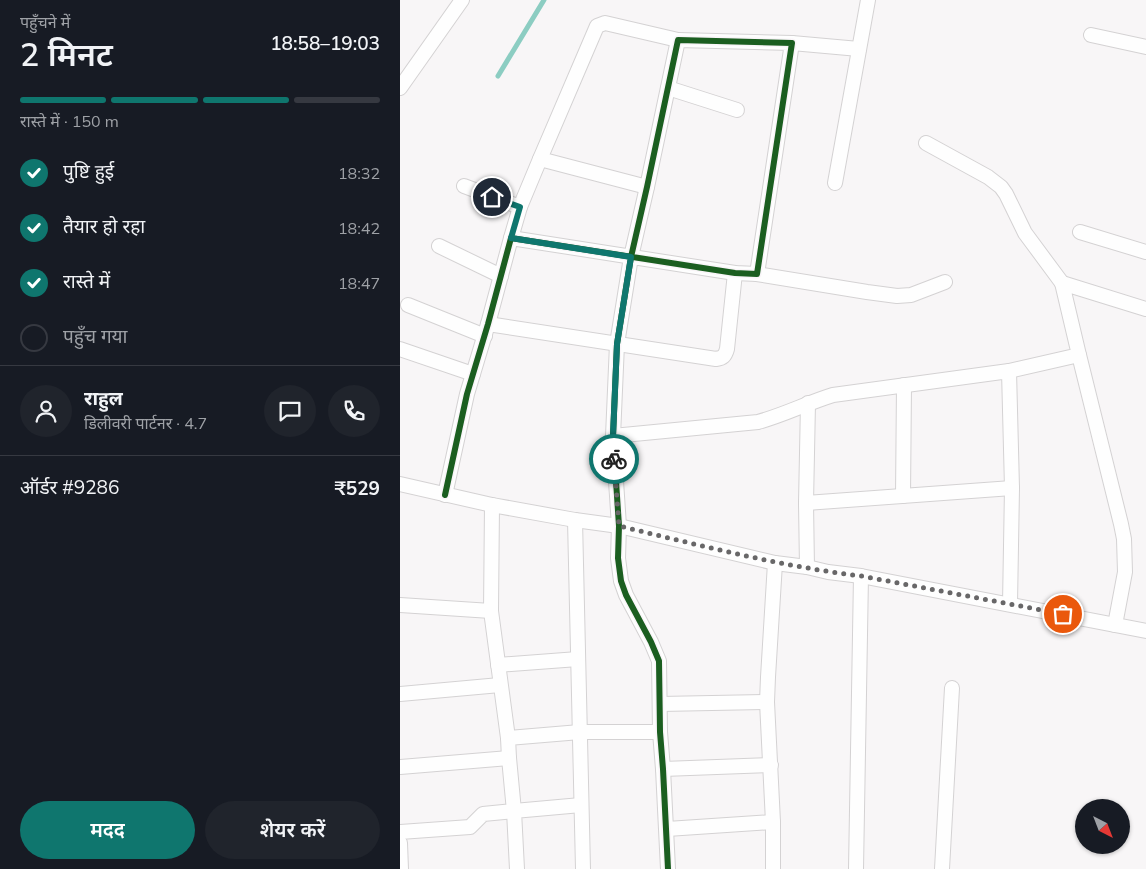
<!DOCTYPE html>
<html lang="hi">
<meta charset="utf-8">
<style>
:root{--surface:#171b24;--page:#20242c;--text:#f1f3f6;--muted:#9ea1a6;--line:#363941;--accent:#0f766e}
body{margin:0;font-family:Mulish,"Noto Sans Devanagari",sans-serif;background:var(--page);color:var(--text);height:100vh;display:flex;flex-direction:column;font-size:19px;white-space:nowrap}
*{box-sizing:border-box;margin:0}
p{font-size:16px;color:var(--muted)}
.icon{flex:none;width:28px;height:28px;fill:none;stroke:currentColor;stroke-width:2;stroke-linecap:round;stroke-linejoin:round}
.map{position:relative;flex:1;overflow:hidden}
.side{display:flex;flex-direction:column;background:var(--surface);width:400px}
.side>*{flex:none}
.needle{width:32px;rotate:138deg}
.fabs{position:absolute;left:675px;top:799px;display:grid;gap:10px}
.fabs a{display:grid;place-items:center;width:55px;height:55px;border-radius:50%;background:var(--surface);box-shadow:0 1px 4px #0004;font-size:25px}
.pin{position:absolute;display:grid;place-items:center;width:42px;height:42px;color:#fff;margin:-21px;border:2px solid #fff;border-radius:50%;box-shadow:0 1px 5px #0007}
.courier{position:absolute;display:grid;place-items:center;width:50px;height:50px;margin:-25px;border:4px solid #0f766e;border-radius:50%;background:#fff;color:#222;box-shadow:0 1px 6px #0007}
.headline em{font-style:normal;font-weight:600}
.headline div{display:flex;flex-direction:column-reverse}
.headline{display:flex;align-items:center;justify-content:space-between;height:85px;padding:0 20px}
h1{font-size:32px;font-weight:600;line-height:38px}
.bar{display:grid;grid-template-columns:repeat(4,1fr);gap:8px 5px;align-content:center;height:60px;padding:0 20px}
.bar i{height:6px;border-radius:4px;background:var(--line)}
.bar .current{background:var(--accent)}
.bar p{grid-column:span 4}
.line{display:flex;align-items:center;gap:12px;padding:0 20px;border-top:1px solid var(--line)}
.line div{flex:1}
.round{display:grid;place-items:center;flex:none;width:52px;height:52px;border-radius:26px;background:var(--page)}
ol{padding:0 20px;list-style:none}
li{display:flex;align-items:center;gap:15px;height:55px}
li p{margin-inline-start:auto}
li .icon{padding:5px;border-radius:50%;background:var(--accent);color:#fff;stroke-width:4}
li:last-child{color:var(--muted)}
li i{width:28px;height:28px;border:2px solid var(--line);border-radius:50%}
.button{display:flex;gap:10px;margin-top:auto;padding:10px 20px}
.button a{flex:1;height:58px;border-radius:30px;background:var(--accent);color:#fff;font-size:20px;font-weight:600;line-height:58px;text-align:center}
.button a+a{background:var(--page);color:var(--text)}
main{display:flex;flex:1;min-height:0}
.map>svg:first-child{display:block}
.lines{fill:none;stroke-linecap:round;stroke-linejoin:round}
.stream{stroke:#8ccdc2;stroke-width:5}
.minor-casing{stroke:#d4d2d3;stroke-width:16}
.minor{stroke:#fefefe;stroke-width:14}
.cycleway-casing{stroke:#f9f5f8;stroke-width:9}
.cycleway{stroke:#1b5e20;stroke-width:6}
.done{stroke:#686768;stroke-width:5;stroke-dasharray:0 9}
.route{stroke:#0f766e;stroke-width:6}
</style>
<main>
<section class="side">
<div class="headline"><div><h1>2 मिनट</h1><p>पहुँचने में</p></div><em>18:58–19:03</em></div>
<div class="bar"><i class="current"></i><i class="current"></i><i class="current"></i><i></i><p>रास्ते में · 150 m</p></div>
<ol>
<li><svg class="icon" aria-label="check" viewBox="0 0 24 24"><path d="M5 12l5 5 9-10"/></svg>पुष्टि हुई<p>18:32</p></li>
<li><svg class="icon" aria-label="check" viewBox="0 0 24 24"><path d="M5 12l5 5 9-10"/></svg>तैयार हो रहा<p>18:42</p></li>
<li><svg class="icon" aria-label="check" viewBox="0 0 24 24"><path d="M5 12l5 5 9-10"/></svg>रास्ते में<p>18:47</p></li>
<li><i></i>पहुँच गया</li>
</ol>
<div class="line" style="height:90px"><a class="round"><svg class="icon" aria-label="person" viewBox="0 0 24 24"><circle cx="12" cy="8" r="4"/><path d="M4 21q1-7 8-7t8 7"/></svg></a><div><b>राहुल</b><p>डिलीवरी पार्टनर · 4.7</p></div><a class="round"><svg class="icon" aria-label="chat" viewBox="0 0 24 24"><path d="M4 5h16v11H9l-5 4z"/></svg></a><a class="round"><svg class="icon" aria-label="phone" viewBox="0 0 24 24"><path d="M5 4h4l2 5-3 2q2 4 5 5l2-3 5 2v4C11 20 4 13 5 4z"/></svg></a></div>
<div class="line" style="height:65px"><div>ऑर्डर #9286</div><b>₹529</b></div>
<div class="button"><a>मदद</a><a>शेयर करें</a></div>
</section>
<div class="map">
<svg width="746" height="869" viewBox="0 0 746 869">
<rect width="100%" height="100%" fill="#f8f6f7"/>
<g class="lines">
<polyline class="stream" points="98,76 144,0"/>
<defs>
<g id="minor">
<polyline points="691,35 746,47"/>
<polyline points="392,43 459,49"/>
<polyline points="0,88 62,0"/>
<polyline points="268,88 337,110"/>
<polyline points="526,143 588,177 601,187 606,194 625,233 662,283"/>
<polyline points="140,159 247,187"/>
<polyline points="435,183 468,0"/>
<polyline points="64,186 120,207"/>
<polyline points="680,232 746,252"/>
<polyline points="111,238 120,207 140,159 197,26 205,23 278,40"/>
<polyline points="39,246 101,276"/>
<polyline points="357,274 467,292 497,296 511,295 545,282"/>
<polyline points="8,305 85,336"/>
<path d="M88 324 316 359C323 358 325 356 327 349L335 273"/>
<polyline points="0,349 73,374"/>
<polyline points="679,355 721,524 724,539 725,572 715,625"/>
<polyline points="609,371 679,355 662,283 746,309"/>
<polyline points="408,403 406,503 612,488"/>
<path d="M213 436 358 422C384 415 407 403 433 395L609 371 612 488 610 604"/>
<polyline points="0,484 92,505 175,520 219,526 375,563 407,567 428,572 461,576 746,631"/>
<polyline points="45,495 67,394 88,324 111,238 335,273 357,274 392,43 278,40 247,187 231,257 217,344 213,436 219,526 218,558 221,581 226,595 251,642 259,661 260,732 263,769 268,869"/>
<polyline points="503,496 504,385"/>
<polyline points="406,503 407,567"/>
<polyline points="92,505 91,611 108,738"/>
<polyline points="175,520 183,869"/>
<polyline points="0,605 91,611"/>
<polyline points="98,665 178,659"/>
<polyline points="0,694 100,685"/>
<polyline points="260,704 367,702"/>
<polyline points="0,767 109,758"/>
<polyline points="263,769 371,765"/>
<polyline points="267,829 373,822"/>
<polyline points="0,832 70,827 83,814 114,811 109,758 108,738 180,732 260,732"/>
<polyline points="0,843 1,869"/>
<polyline points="117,869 114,811 181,805"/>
<polyline points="373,869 373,822 367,702 368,677 375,563"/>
<polyline points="456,869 461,576"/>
<polyline points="542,869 552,688"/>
</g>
</defs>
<use href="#minor" class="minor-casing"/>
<use href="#minor" class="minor"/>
<defs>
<polyline id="cycleway" points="45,495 67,394 88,324 111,238 335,273 357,274 392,43 278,40 247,187 231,257 217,344 213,436 219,526 218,558 221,581 226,595 251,642 259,661 260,732 263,769 268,869"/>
</defs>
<use href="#cycleway" class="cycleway-casing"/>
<use href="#cycleway" class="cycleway"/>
</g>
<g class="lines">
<path class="done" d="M214 459 219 526C299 545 379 566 461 576L663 614"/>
<polyline class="route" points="92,197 120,207 111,238 231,257 217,344 213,436 214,459"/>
</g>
</svg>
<div class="fabs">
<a><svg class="needle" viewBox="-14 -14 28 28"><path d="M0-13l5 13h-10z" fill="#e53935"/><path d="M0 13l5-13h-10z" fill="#9ea1a6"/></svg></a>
</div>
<div class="pin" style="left:663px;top:614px;background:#ea580c"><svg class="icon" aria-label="bag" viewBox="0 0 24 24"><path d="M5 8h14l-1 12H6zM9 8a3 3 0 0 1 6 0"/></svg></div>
<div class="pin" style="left:92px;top:197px;background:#1f2937"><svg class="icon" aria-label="home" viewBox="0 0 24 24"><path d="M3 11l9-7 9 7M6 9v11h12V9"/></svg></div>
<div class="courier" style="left:214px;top:459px"><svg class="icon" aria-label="bike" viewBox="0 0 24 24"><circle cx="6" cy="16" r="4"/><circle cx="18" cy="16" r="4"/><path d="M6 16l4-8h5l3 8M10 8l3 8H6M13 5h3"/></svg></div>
</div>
</main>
